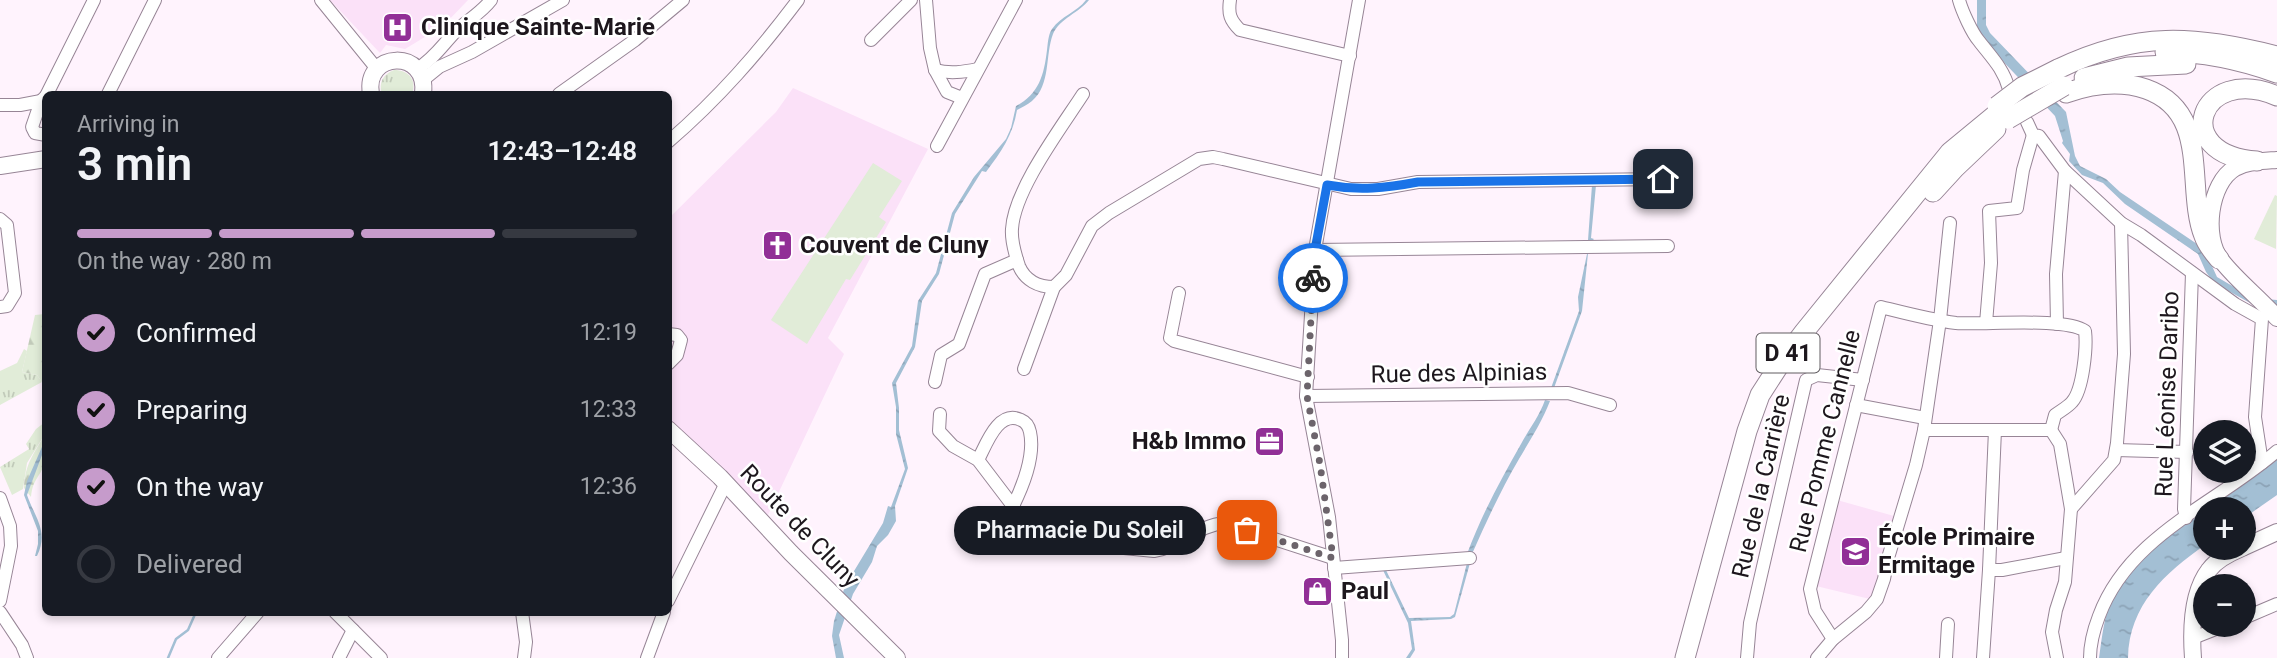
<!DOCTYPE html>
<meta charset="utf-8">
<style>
:root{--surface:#171b24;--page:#20242c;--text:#f1f3f6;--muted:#9ea1a6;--line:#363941;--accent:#c69bcb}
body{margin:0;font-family:Roboto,sans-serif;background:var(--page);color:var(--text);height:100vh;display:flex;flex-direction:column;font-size:26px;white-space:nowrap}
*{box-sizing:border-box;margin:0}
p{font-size:23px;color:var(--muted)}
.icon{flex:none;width:38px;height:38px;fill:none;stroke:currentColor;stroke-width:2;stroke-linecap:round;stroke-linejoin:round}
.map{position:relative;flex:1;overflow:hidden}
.panel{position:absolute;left:42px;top:91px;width:630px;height:525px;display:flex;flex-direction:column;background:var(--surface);border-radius:10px;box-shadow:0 4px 10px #0003}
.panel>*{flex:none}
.buttons{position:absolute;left:2193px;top:420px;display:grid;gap:14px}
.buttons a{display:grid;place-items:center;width:63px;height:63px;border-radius:50%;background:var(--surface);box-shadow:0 4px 10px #0003;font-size:35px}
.pin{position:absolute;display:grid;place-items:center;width:60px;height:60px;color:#fff;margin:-30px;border-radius:14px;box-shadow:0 4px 10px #0006}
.courier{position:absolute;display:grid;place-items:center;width:70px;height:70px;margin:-35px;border:5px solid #1a73e8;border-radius:50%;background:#fff;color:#222;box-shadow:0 2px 9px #0007}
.bubble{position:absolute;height:49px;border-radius:24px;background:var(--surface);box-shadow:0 4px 10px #0003;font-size:23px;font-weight:600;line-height:49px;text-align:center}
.summary em{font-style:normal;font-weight:600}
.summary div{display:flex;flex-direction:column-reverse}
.summary{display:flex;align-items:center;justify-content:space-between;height:119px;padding:0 35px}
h1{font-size:46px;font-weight:600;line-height:52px}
.bar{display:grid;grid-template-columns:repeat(4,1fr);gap:10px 7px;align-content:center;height:84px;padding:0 35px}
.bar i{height:9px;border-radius:5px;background:var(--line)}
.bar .on{background:var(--accent)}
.bar p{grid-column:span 4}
ol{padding:0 35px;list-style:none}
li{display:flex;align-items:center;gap:21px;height:77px}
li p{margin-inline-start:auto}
li .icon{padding:7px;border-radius:50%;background:var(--accent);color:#111;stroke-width:4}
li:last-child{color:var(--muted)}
li i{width:38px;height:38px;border:4px solid var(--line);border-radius:50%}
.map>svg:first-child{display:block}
.built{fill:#fbe1f8}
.grass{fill:url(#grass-tufts)}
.forest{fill:url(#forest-firs)}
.garden{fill:#e1ecd8}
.water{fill:url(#water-ripples)}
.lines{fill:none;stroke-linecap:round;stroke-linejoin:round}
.stream{stroke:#a3bfd4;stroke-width:2.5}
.minor-casing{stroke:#978596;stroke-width:14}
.major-casing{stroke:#978596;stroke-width:18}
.highway-casing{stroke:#978596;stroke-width:21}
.minor{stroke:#fff;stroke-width:12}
.major{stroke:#fff;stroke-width:16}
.highway{stroke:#fff;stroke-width:19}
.highway-bridge-casing{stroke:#978596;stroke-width:21;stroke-linecap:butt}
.highway-bridge{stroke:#fff;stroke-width:19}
.done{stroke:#6c646b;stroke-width:7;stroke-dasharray:0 12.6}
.route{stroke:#1a73e8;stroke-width:9}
.labels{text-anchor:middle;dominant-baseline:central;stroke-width:5;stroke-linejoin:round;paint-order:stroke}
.shield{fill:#fff;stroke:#615d61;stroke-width:2}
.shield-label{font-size:23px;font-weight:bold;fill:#1d171d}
.poi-label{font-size:24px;font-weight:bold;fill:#1d171d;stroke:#fff;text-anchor:start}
.street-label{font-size:24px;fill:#1d171d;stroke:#fff}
</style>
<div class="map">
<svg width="2277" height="658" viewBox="0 0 2277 658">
<defs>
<pattern id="grass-tufts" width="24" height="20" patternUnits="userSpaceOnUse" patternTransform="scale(1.75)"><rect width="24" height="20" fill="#e1ecd8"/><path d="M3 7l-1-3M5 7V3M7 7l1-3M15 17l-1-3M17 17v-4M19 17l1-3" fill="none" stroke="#c1cab9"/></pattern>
<pattern id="forest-firs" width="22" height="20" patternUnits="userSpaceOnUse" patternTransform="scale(1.75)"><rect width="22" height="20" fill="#e1ecd8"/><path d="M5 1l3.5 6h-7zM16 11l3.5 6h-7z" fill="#c1cab9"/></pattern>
<pattern id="water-ripples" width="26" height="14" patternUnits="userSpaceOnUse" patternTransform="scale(1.75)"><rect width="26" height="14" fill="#a3bfd4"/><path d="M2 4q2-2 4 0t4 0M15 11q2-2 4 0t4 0" fill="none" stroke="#8ca3b6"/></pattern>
</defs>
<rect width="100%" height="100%" fill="#fff3fd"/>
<g class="built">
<polygon points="330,0 468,0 443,26 405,49 386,45 380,53"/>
<polygon points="793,88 928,149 828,338 844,354 768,515 669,420 668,219 776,112"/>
<polygon points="1837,500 1894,516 1874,600 1816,586"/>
</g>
<g class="grass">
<path d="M394 70C409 70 417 80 412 94H382C378 83 383 74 394 70Z"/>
<polygon points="24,349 27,351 22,372 37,375 42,382 0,405 0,371 17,363"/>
<polygon points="45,422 45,434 27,463 23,489 12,495 0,467 29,449 26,444 36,429"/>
</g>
<g class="forest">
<polygon points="45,314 45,380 42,382 37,375 22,372 35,315"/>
<path d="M45 434C45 443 47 455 44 464 40 478 33 478 31 497L24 488C25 463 34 454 45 434Z"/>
</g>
<g class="garden">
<polygon points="873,163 902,181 879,217 886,222 850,280 846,279 807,344 771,320"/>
<polygon points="2275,195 2277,196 2276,249 2254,239"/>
</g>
<g class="water">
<path d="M1086 0H1089C1079 13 1060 18 1053 34 1045 55 1051 85 1032 101 1027 105 1022 107 1017 110 1013 135 1001 152 986 172L982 171 955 214 939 274 922 301 915 347 896 383 899 408V430L908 468 895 506 896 521 888 535 877 546 872 562 853 594 839 635 844 658H836L832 636 834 621 845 586 883 523 888 506 891 507 905 469 896 434V407L892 383 912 346 918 301 936 273 952 213 974 177 1006 139 1011 128 1016 106C1039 94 1044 75 1047 50 1048 43 1048 35 1052 29 1061 16 1077 12 1086 0Z"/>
<polygon points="1977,0 1986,0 1986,25 1990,33 2066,112 2075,156 2080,166 2106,179 2120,192 2200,246 2207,255 2217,277 2253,298 2277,300 2277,310 2252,304 2214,283 2206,272 2198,254 2125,204 2103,183 2082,175 2069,161 2070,154 2062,143 2063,141 2055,116 1995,53 1977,28"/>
<polygon points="1592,185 1596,185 1591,238 1594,239 1589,244 1582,311 1554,388 1551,388 1579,311 1578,297 1587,254"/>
<path d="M1545 400 1550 401C1542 422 1530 440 1519 459 1501 490 1486 522 1472 554H1467C1482 514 1500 481 1521 444 1529 429 1539 417 1545 400Z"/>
<path d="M45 440V447L27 495C35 518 49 531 37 556H35L38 544V531L24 495 27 481Z"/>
<polygon points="2277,459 2277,495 2244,518 2244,509 2207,509"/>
<path d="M2205 511V545C2165 573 2129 605 2128 658H2099C2102 638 2104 613 2114 595 2135 558 2172 534 2205 511Z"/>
<polygon points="1467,563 1470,563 1455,617 1451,619 1411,621 1415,650 1410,658 1406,658 1412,649 1408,623 1382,568 1385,568 1409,618 1450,617 1454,614"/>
</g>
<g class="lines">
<polyline class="stream" points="168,658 176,639 188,630 196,612"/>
<defs>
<g id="minor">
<polyline points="321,0 377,69"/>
<polyline points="926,0 930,48 935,70 947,92 962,98"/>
<path d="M1230 0C1228 14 1230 20 1240 30L1350 56"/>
<path d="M1959 0C1962 11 1972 33 1979 41 1992 58 2003 68 2009 89"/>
<polyline points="871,40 911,0"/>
<path d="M417 69C434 59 444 43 457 30 469 19 481 13 491 0"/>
<path d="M935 70C950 74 963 72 978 69"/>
<polyline points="423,80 439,67 472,52 563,0"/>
<polyline points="47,94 94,0"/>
<polyline points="108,94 155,0"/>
<polyline points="559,94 635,40 683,0"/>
<path d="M1083 94C1061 128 1014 190 1012 229 1011 241 1015 254 1019 266 1025 280 1038 287 1054 287L1066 275 1092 226 1109 213 1199 159 1213 157 1223 159 1351 189H1378L1418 182 1663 179"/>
<polyline points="46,96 41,101 32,127 35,133 46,135"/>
<polyline points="0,105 20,105 41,101"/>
<polyline points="2027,122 2033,135 2039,136 2065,171 2121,223 2141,235 2235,304 2262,319 2255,417 2262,463"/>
<path d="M668 142C719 98 758 53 798 0"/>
<polyline points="937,146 1016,0"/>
<polyline points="0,219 7,225 15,293 7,306 0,307"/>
<polyline points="1315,250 1668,246"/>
<polyline points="1179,293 1170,338 1174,341 1308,377"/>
<polyline points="1986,323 1991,263 1989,211 2017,208 2023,170 2033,135"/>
<polyline points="2057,324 2056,274 2065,171"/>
<polyline points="668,334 677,335 681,340 677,355 668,364"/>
<polyline points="1024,369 1054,287"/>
<polyline points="935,382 941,355 959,344 985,274 1017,260"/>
<polyline points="1306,396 1568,393 1610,405"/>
<polyline points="1856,405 1925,418"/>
<path d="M940 414 939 431 953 446 978 460 1013 506 1028 530 1054 541 1154 551C1181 547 1197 525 1225 523L1333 558"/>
<polyline points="1924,430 2051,430"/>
<polyline points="2051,430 2060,444 2071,509 2065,582 2056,610 2052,632 2057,658"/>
<polyline points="2116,450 2187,452"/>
<path d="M978 460C986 445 998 409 1021 420 1026 422 1029 427 1030 432 1035 455 1023 486 1013 506"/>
<polyline points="0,498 10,526 11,546 0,601"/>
<polyline points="2071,509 2114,460 2117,443 2124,354 2121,223"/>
<polyline points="2186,518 2184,509 2192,273"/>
<polyline points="1334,568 1470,558"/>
<polyline points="1989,570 2002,570 2066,558"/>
<polyline points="668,601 726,483"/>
<polyline points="0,612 22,645 27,658"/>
<polyline points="335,612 381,658"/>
<polyline points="522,612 526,642 524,658"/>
<polyline points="2244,618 2277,604"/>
<polyline points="2193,638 2226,625"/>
<path d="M1833 639 1815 611 1810 589 1881 307C1905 313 1931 320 1956 323 1985 325 2065 317 2085 331 2087 347 2083 390 2072 402 2068 407 2060 411 2055 415L2051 430"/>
<polyline points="218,658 258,612"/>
<polyline points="339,658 353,630"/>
<polyline points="647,658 664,612"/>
<polyline points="1342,658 1342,640 1329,517 1306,396 1315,250 1359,0"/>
<polyline points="1747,658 1750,623 1806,380 1817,375 1863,380"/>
<polyline points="1817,658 1833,639 1866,612 1877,599 1884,579 1888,558 1916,465 1924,430 1940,320 1950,223"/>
<polyline points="1946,658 1948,624"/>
<polyline points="1983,658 1989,570 1995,430"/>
<path d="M2090 658C2090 644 2094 629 2099 616 2129 535 2216 504 2277 451"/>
</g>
<g id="major">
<path d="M371 94C363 51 429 48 423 94"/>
<path d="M2277 160C2263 161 2248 161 2235 168 2209 183 2203 238 2221 260 2237 281 2260 298 2277 318"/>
<polyline points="0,166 46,159"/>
<polyline points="668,429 720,477 791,553 897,658"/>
<polyline points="2244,547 2277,532"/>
<path d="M2193 658C2191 631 2192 592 2209 570 2217 559 2230 553 2242 548"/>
</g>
<g id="highway">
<path d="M2165 52C2204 52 2241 60 2277 73"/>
<path d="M2058 69C2136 31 2195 35 2277 56"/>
<polyline points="2084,78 2128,67 2186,64"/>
<path d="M2066 93C2092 84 2119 80 2146 89 2212 112 2185 188 2204 236 2207 245 2213 252 2219 259"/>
<path d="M2257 161C2168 155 2199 63 2277 96"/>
<polyline points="1933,192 1955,168 1996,129"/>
<polyline points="1685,658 1747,431 1760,395 1780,364 1804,332 1950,152 2001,110"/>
</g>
</defs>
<use href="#minor" class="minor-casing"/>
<use href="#major" class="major-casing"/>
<use href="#highway" class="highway-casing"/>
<use href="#minor" class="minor"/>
<use href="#major" class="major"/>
<use href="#highway" class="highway"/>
<defs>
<g id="highway-bridge">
<polyline points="1997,106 2022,87 2058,69"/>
<polyline points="2008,119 2064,86"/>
</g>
</defs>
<use href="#highway-bridge" class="highway-bridge-casing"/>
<use href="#highway-bridge" class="highway-bridge"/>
</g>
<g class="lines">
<polyline class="done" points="1247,530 1333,558 1320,464 1307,396 1313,278"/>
<path class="route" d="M1313 278 1315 250 1327 185C1359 191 1386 188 1418 182L1663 179"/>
</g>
<defs>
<symbol id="hospital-square" viewBox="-11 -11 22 22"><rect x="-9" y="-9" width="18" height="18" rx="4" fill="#912f96" stroke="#fff"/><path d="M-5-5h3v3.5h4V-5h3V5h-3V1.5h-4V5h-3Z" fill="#fff"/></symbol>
<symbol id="church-square" viewBox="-11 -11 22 22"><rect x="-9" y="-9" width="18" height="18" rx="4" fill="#912f96" stroke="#fff"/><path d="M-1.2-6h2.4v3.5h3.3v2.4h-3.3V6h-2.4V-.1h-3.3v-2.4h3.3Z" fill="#fff"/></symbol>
<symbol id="office-square" viewBox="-11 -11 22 22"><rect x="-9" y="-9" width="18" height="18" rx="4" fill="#912f96" stroke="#fff"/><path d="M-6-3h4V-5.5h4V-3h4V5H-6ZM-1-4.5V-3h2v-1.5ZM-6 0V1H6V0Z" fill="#fff"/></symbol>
<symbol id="school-square" viewBox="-11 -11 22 22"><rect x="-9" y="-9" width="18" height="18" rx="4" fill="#912f96" stroke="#fff"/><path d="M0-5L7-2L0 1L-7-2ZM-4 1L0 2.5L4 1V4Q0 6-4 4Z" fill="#fff"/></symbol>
<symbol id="shop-square" viewBox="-11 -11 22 22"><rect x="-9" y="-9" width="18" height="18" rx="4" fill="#912f96" stroke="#fff"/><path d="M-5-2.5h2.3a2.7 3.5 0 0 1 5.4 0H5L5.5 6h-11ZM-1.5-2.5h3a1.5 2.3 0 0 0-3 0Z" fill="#fff"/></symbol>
</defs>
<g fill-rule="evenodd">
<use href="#hospital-square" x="380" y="10" width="35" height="35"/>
<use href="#church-square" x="760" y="228" width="35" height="35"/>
<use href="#office-square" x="1252" y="424" width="35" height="35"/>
<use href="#school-square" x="1838" y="534" width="35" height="35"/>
<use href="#shop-square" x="1300" y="574" width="35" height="35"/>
</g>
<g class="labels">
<rect class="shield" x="1756.5" y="333.5" width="63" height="39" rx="5"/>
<g class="shield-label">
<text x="1788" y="353">D 41</text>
</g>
<g class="poi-label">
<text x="421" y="27">Clinique Sainte-Marie</text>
<text x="800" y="245">Couvent de Cluny</text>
<text x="1246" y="441" text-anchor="end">H&amp;b Immo</text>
<text x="1878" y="537">École Primaire<tspan x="1878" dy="28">Ermitage</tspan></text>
<text x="1341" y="591">Paul</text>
</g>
<g class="street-label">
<text transform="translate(1459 373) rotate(-1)">Rue des Alpinias</text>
<text transform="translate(2167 394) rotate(-88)">Rue Léonise Daribo</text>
<text transform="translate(1825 441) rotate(-76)">Rue Pomme Cannelle</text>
<text transform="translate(1761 486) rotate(-77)">Rue de la Carrière</text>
<text transform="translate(800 526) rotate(46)">Route de Cluny</text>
</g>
</g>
</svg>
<div class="buttons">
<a><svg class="icon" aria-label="layers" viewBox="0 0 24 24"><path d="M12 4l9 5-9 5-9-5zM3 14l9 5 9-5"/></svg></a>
<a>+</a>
<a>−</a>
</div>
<div class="pin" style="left:1247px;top:530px;background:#ea580c"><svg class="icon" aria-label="bag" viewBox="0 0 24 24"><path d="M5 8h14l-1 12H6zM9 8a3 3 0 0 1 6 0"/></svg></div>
<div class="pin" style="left:1663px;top:179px;background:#1f2937"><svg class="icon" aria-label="home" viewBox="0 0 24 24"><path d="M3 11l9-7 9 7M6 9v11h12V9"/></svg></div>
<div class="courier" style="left:1313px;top:278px"><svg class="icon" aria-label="bike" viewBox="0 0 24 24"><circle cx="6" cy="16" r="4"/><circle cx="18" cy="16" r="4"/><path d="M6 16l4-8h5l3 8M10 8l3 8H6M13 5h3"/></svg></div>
<div class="bubble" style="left:954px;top:506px;width:252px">Pharmacie Du Soleil</div>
<section class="panel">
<div class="summary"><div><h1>3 min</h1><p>Arriving in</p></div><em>12:43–12:48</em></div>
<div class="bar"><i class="on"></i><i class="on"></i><i class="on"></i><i></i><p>On the way · 280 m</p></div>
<ol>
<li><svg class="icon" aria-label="check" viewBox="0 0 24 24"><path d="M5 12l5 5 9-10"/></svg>Confirmed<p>12:19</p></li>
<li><svg class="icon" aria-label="check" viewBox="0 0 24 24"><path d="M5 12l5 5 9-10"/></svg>Preparing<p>12:33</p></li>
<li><svg class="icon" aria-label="check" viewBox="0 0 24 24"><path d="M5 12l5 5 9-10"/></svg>On the way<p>12:36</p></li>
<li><i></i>Delivered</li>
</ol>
</section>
</div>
